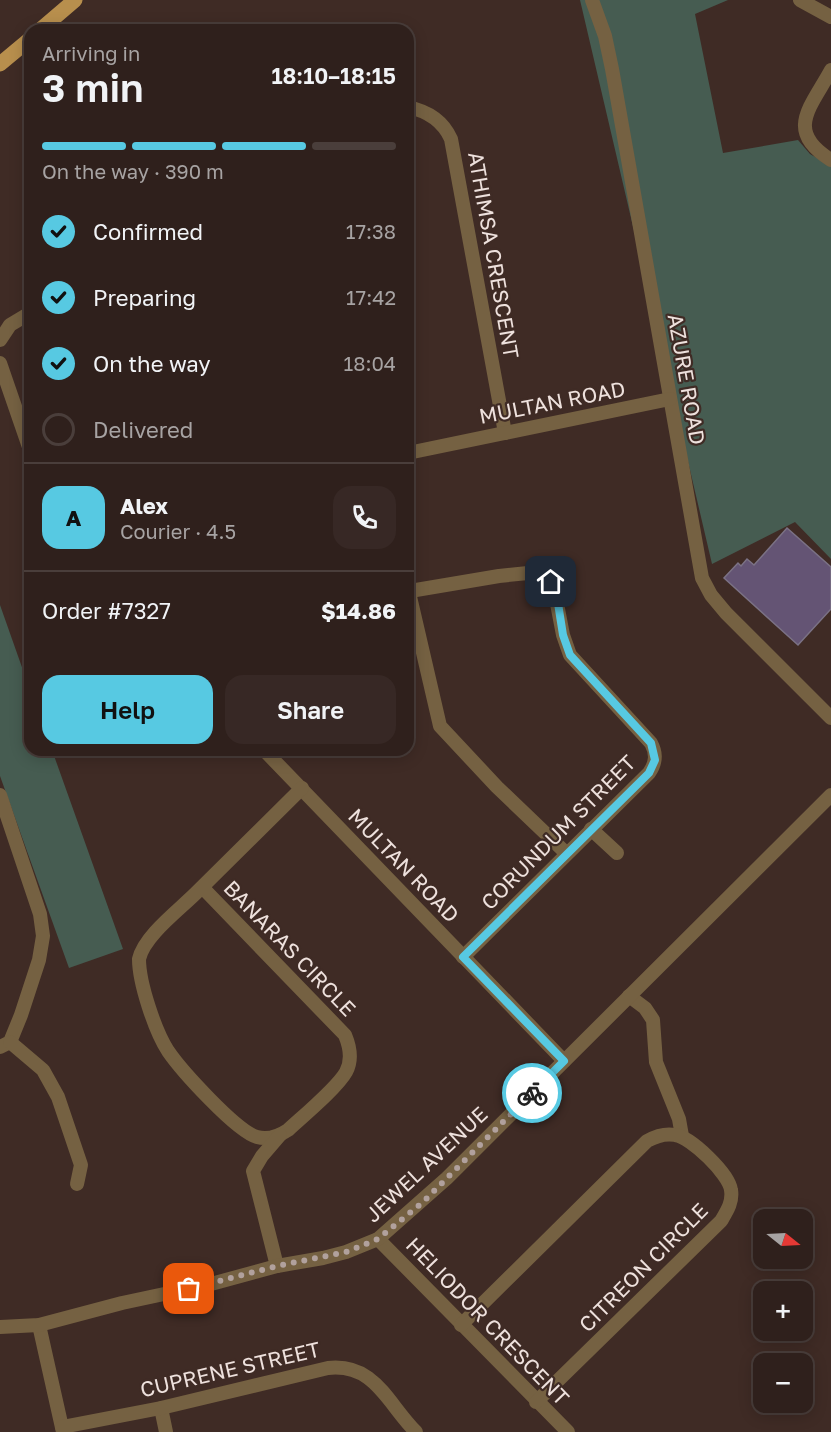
<!DOCTYPE html>
<meta charset="utf-8">
<style>
:root{--surface:#2f201c;--page:#372825;--text:#f1f3f6;--muted:#a7a3a3;--line:#4a3e3b;--accent:#57c9e2}
body{margin:0;font-family:"Golos Text",sans-serif;background:var(--page);color:var(--text);height:100vh;display:flex;flex-direction:column;font-size:22px;white-space:nowrap}
*{box-sizing:border-box;margin:0}
p{font-size:20px;color:var(--muted)}
.icon{flex:none;width:33px;height:33px;fill:none;stroke:currentColor;stroke-width:2;stroke-linecap:round;stroke-linejoin:round}
.map{position:relative;flex:1;overflow:hidden}
.panel{position:absolute;left:24px;top:24px;width:390px;height:732px;display:flex;flex-direction:column;background:var(--surface);border-radius:18px;box-shadow:0 3px 15px #0003,0 0 0 2px var(--line)}
.panel>*{flex:none}
.needle{width:39px;rotate:108deg}
.buttons{position:absolute;left:753px;top:1209px;display:grid;gap:12px}
.buttons a{display:grid;place-items:center;width:60px;height:60px;border-radius:12px;background:var(--surface);box-shadow:0 3px 15px #0003,0 0 0 2px var(--line);font-size:30px}
.pin{position:absolute;display:grid;place-items:center;width:51px;height:51px;color:#fff;margin:-26px;border-radius:12px;box-shadow:0 3px 9px #0006}
.courier{position:absolute;display:grid;place-items:center;width:60px;height:60px;margin:-30px;border:4px solid #57c9e2;border-radius:50%;background:#fff;color:#222;box-shadow:0 2px 8px #0007}
.headline em{font-style:normal;font-weight:600}
.headline div{display:flex;flex-direction:column-reverse}
.headline{display:flex;align-items:center;justify-content:space-between;height:102px;padding:0 18px}
h1{font-size:39px;font-weight:600;line-height:45px}
.bar{display:grid;grid-template-columns:repeat(4,1fr);gap:9px 6px;align-content:center;height:72px;padding:0 18px}
.bar i{height:8px;border-radius:4px;background:var(--line)}
.bar .active{background:var(--accent)}
.bar p{grid-column:span 4}
.line{display:flex;align-items:center;gap:15px;padding:0 18px;border-top:2px solid var(--line)}
.line div{flex:1}
.round{display:grid;place-items:center;flex:none;width:63px;height:63px;border-radius:18px;background:var(--page)}
ol{padding:0 18px;list-style:none}
li{display:flex;align-items:center;gap:18px;height:66px}
li p{margin-inline-start:auto}
li .icon{padding:6px;border-radius:50%;background:var(--accent);color:#111;stroke-width:4}
li:last-child{color:var(--muted)}
li i{width:33px;height:33px;border:3px solid var(--line);border-radius:50%}
.cta{display:flex;gap:12px;margin-top:auto;padding:12px 18px}
.cta a{flex:1;height:69px;border-radius:18px;background:var(--accent);color:#111;font-size:24px;font-weight:600;line-height:69px;text-align:center}
.cta a+a{background:var(--page);color:var(--text)}
.map>svg:first-child{display:block}
.green{fill:#465c51}
.building{fill:#645474;stroke:#7b7285;stroke-width:1.5}
.lines{fill:none;stroke-linecap:round;stroke-linejoin:round}
.minor{stroke:#756142;stroke-width:14}
.major{stroke:#b88f4d;stroke-width:15}
.done{stroke:#b1a19d;stroke-width:6;stroke-dasharray:0 10.8}
.route{stroke:#57c9e2;stroke-width:8}
.labels{text-anchor:middle;dominant-baseline:central;stroke-width:4.5;stroke-linejoin:round;paint-order:stroke}
.street-label{font-size:21px;fill:#eee1dd;stroke:#3f2b25}
</style>
<div class="map">
<svg width="831" height="1432" viewBox="0 0 831 1432">
<rect width="100%" height="100%" fill="#3f2b25"/>
<g class="green">
<polygon points="580,0 728,0 695,14 723,153 798,140 810,154 831,166 831,559 795,522 712,564"/>
<polygon points="0,605 30,690 30,750 52,750 123,949 69,968 0,776"/>
</g>
<polygon class="building" points="787,528 831,567 831,609 798,645 724,578 738,563 741,566 747,559 754,565"/>
<g class="lines">
<g class="minor">
<polyline points="592,0 605,36 612,69 702,578 711,595 726,613 831,718"/>
<polyline points="800,0 831,17"/>
<path d="M831 70C811 107 784 131 831 160"/>
<path d="M408 107C427 111 443 121 451 139L505 433"/>
<polyline points="0,340 10,325 30,313"/>
<polyline points="0,363 30,450"/>
<polyline points="408,453 670,399"/>
<polyline points="408,588 440,726 497,787 566,853"/>
<path d="M410 591 499 576 528 573 544 576 554 588 563 635 570 655 651 743C657 754 656 763 649 773L463 957"/>
<polyline points="264,750 564,1061"/>
<polyline points="0,795 40,914 43,936 39,960 21,1015 10,1042 0,1047"/>
<polyline points="591,829 617,853"/>
<path d="M202 887 345 1035C350 1047 352 1061 346 1072 337 1088 302 1117 288 1130 279 1136 268 1140 257 1137 236 1131 181 1070 168 1051 155 1031 139 983 139 959 144 936 179 910 196 893 231 858 267 823 302 788"/>
<polyline points="629,996 645,1008 653,1020 656,1062 679,1119 682,1136"/>
<polyline points="10,1042 43,1070 58,1097 81,1165 77,1184"/>
<polyline points="378,1239 568,1432"/>
<polyline points="277,1266 253,1171 262,1156 280,1135"/>
<polyline points="39,1325 63,1432"/>
<path d="M461 1325 647 1141C656 1136 665 1133 675 1135 691 1137 729 1174 731 1190 733 1202 727 1211 721 1221L536 1402"/>
<polyline points="0,1327 39,1325 122,1303 211,1284 277,1266 323,1258 346,1252 378,1239 447,1178 831,795"/>
<polyline points="161,1408 166,1432"/>
<path d="M62 1427 161 1408 328 1368C375 1363 387 1403 416 1432"/>
</g>
<g class="major">
<polyline points="40,30 75,0"/>
<polyline points="0,64 30,39"/>
</g>
</g>
<g class="lines">
<polyline class="done" points="189,1289 277,1266 346,1252 378,1239 423,1202 532,1093"/>
<polyline class="route" points="532,1093 564,1061 463,957 649,773 655,760 651,743 570,655 563,635 557,597 551,582"/>
</g>
<g class="labels">
<g class="street-label">
<text transform="translate(494 255) rotate(80)">ATHIMSA CRESCENT</text>
<text transform="translate(687 379) rotate(80)">AZURE ROAD</text>
<text transform="translate(552 402) rotate(-11)">MULTAN ROAD</text>
<text transform="translate(558 832) rotate(-45)">CORUNDUM STREET</text>
<text transform="translate(404 865) rotate(46)">MULTAN ROAD</text>
<text transform="translate(290 948) rotate(46)">BANARAS CIRCLE</text>
<text transform="translate(426 1164) rotate(-43)">JEWEL AVENUE</text>
<text transform="translate(643 1267) rotate(-45)">CITREON CIRCLE</text>
<text transform="translate(488 1321) rotate(46)">HELIODOR CRESCENT</text>
<text transform="translate(230 1369) rotate(-13)">CUPRENE STREET</text>
</g>
</g>
</svg>
<div class="buttons">
<a><svg class="needle" viewBox="-14 -14 28 28"><path d="M0-13l5 13h-10z" fill="#e53935"/><path d="M0 13l5-13h-10z" fill="#a7a3a3"/></svg></a>
<a>+</a>
<a>−</a>
</div>
<div class="pin" style="left:189px;top:1289px;background:#ea580c"><svg class="icon" aria-label="bag" viewBox="0 0 24 24"><path d="M5 8h14l-1 12H6zM9 8a3 3 0 0 1 6 0"/></svg></div>
<div class="pin" style="left:551px;top:582px;background:#1f2937"><svg class="icon" aria-label="home" viewBox="0 0 24 24"><path d="M3 11l9-7 9 7M6 9v11h12V9"/></svg></div>
<div class="courier" style="left:532px;top:1093px"><svg class="icon" aria-label="bike" viewBox="0 0 24 24"><circle cx="6" cy="16" r="4"/><circle cx="18" cy="16" r="4"/><path d="M6 16l4-8h5l3 8M10 8l3 8H6M13 5h3"/></svg></div>
<section class="panel">
<div class="headline"><div><h1>3 min</h1><p>Arriving in</p></div><em>18:10–18:15</em></div>
<div class="bar"><i class="active"></i><i class="active"></i><i class="active"></i><i></i><p>On the way · 390 m</p></div>
<ol>
<li><svg class="icon" aria-label="check" viewBox="0 0 24 24"><path d="M5 12l5 5 9-10"/></svg>Confirmed<p>17:38</p></li>
<li><svg class="icon" aria-label="check" viewBox="0 0 24 24"><path d="M5 12l5 5 9-10"/></svg>Preparing<p>17:42</p></li>
<li><svg class="icon" aria-label="check" viewBox="0 0 24 24"><path d="M5 12l5 5 9-10"/></svg>On the way<p>18:04</p></li>
<li><i></i>Delivered</li>
</ol>
<div class="line" style="height:108px"><b class="round" style="background:var(--accent);color:#111">A</b><div><b>Alex</b><p>Courier · 4.5</p></div><a class="round"><svg class="icon" aria-label="phone" viewBox="0 0 24 24"><path d="M5 4h4l2 5-3 2q2 4 5 5l2-3 5 2v4C11 20 4 13 5 4z"/></svg></a></div>
<div class="line" style="height:78px"><div>Order #7327</div><b>$14.86</b></div>
<div class="cta"><a>Help</a><a>Share</a></div>
</section>
</div>
